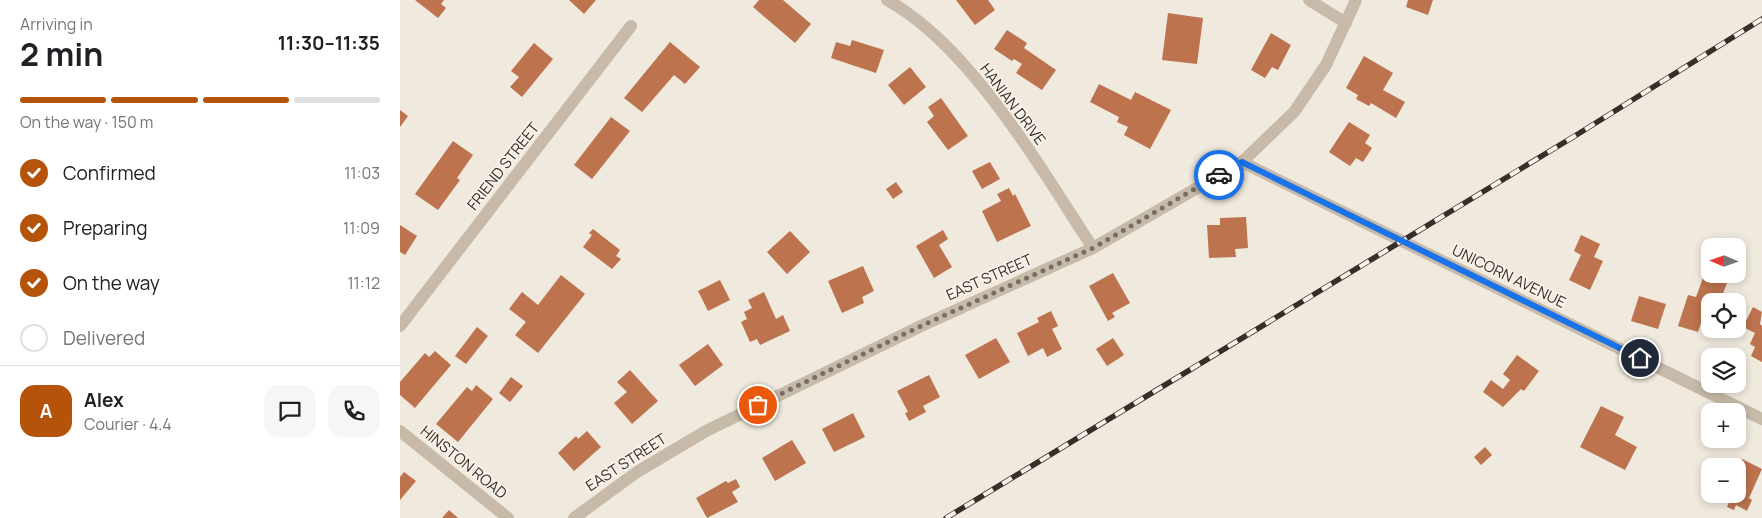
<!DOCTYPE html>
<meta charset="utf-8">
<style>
:root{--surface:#fff;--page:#f6f6f6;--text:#202124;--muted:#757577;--line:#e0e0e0;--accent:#b45309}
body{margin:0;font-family:Manrope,sans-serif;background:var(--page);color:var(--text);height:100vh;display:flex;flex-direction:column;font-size:19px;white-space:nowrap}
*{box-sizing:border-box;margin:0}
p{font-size:16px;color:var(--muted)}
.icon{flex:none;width:28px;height:28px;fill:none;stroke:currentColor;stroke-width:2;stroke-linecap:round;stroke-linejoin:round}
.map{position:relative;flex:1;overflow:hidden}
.details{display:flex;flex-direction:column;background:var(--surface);width:400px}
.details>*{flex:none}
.needle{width:32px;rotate:272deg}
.controls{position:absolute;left:1301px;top:238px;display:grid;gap:10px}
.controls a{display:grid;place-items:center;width:45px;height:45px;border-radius:10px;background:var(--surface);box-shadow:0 2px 8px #0003;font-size:25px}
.pin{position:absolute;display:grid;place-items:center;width:42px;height:42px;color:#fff;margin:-21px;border:2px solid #fff;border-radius:50%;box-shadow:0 1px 5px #0007}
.courier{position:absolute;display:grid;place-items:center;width:50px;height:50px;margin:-25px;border:4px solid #1a73e8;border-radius:50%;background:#fff;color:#222;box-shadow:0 1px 6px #0007}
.overview em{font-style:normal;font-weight:700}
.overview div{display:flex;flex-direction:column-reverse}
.overview{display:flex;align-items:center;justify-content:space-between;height:85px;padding:0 20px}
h1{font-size:32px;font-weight:700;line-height:38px}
.bar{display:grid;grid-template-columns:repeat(4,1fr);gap:8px 5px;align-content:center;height:60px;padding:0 20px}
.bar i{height:6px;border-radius:4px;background:var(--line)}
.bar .active{background:var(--accent)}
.bar p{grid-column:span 4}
.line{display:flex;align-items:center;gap:12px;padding:0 20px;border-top:1px solid var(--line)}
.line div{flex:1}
.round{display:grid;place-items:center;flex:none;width:52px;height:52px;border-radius:15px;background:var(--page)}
ol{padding:0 20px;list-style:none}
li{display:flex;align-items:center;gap:15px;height:55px}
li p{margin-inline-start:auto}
li .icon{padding:5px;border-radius:50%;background:var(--accent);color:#fff;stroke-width:4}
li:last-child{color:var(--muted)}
li i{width:28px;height:28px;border:2px solid var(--line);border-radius:50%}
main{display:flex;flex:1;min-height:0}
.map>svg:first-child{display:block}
.building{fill:#bc734e}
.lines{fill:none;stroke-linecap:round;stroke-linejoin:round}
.minor{stroke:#c7baa9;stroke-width:12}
.tertiary{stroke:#c7baa9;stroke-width:12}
.rail-casing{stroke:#352e29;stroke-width:5.5}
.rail{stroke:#f8f2e9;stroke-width:4;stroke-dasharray:11;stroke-linecap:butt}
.done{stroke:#766f68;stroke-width:5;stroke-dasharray:0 9}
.route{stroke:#1a73e8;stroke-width:6}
.labels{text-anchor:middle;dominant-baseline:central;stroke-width:4;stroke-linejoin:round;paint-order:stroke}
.street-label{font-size:15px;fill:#352e29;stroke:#f8f2e9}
</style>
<main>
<section class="details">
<div class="overview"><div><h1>2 min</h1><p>Arriving in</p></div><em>11:30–11:35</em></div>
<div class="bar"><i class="active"></i><i class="active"></i><i class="active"></i><i></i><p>On the way · 150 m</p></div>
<ol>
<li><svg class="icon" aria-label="check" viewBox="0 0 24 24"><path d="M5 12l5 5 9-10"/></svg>Confirmed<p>11:03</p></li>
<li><svg class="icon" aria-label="check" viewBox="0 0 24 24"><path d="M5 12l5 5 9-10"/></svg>Preparing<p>11:09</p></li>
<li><svg class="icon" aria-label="check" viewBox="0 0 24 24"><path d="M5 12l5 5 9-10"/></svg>On the way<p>11:12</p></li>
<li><i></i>Delivered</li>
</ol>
<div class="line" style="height:90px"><b class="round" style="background:var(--accent);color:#fff">A</b><div><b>Alex</b><p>Courier · 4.4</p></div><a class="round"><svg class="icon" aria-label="chat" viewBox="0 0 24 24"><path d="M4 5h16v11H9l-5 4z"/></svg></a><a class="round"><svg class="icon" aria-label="phone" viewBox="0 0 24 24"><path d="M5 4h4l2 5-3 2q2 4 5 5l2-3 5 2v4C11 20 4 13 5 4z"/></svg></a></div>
</section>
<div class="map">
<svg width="1362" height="518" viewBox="0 0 1362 518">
<rect width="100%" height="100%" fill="#f0e9dd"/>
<g class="building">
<polygon points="15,0 44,0 41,4 46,8 38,18"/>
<polygon points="169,0 196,0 184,14"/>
<polygon points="359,0 383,0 411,24 395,43 353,7"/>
<polygon points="556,0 588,0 595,10 575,25"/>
<polygon points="1008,0 1033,0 1028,15 1006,7"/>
<polygon points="768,13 803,18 797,64 762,60"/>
<polygon points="607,30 627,43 624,48 656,70 642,90 616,73 622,64 614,59 612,61 594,49"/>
<polygon points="871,33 891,45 878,70 872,67 865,78 851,70"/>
<polygon points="452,40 484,50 476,73 431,58 436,42 450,46"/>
<polygon points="270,42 300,67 285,84 274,75 242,112 224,98"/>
<polygon points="134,43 153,59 122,97 110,87 119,77 111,71"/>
<polygon points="964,56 993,73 983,90 1005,102 996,118 971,103 969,106 956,99 958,95 946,88"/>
<polygon points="510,67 526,87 504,105 488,85"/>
<polygon points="699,84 731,100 735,92 771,110 750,149 724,135 728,127 717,122 719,117 690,102"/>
<polygon points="541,98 568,136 548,150 527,122 534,116 528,107"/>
<polygon points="0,110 8,116 0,127"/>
<polygon points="211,117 230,131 192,179 174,165"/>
<polygon points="949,122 970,135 965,143 972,148 963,162 956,158 950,166 929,152"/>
<polygon points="53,141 73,155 57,178 60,180 38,210 15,194"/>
<polygon points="590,162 600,179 582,189 572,171"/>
<polygon points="496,182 503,192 493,199 486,189"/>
<polygon points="609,188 613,196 615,194 631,226 597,242 582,211 601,201 597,194"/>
<polygon points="846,217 848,248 835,249 836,257 809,258 807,225 820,225 820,218"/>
<polygon points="0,225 17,236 5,255 0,252"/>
<polygon points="193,229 220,250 216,256 221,259 212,269 183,247 192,235 189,233"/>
<polygon points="543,230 548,239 539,245 552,267 534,278 516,246"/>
<polygon points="390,231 410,252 387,274 367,252"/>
<polygon points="1181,235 1200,244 1194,257 1203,261 1190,290 1169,280 1181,255 1174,251"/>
<polygon points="463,266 474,291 462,297 464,303 442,313 428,281"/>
<polygon points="713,273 730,303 712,313 715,317 708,321 689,286"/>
<polygon points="161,275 185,294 138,353 115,335 126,322 109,309 122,292 138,305"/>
<polygon points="1304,275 1327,283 1320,301 1310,301 1310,326 1301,323 1298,332 1278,326 1288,295 1296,297"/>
<polygon points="320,280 330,300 308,311 298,291"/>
<polygon points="364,292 376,319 383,315 390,331 360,345 357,339 350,342 341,322 347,319 344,312 352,308 348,300"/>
<polygon points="1239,296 1266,304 1258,329 1231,321"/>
<polygon points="1353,307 1362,312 1360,324 1362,326 1362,362 1351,356 1355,347 1350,344 1355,333 1343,327"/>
<polygon points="651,311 658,326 652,329 662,349 647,357 643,348 628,356 617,333 639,322 637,318"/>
<polygon points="77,327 88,336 66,364 55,356"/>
<polygon points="596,338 610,362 579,379 565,355"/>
<polygon points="713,338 724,355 707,366 696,349"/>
<polygon points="308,344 323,365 295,386 279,365"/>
<polygon points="35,351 51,365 15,408 0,395 0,382 25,353 29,357"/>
<polygon points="1117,355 1139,371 1124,391 1121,389 1103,407 1083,392 1091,380 1103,389 1110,380 1103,374"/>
<polygon points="230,370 258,401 232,424 214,403 227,392 217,382"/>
<polygon points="529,375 540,397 523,406 526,412 509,421 505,413 508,412 497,391"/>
<polygon points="111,377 123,386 110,402 99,393"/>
<polygon points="76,385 93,399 58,442 36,424 67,387 72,391"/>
<polygon points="1201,406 1224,417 1215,435 1237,447 1225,470 1180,447"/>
<polygon points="453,413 465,437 434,452 422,429"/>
<polygon points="187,431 201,447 174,471 158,453 176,436 178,439"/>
<polygon points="392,440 406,463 375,481 362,458"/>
<polygon points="1085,447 1092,455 1081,465 1074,457"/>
<polygon points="1342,459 1362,469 1349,498 1352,500 1347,511 1336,505 1334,510 1327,507 1329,502 1322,498 1324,494 1338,494 1338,468"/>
<polygon points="4,472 16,481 0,500 0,477"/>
<polygon points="336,479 340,487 332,492 338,502 307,518 296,498 326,481 328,483"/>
<polygon points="49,510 58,518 42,518"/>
</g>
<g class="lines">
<g class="minor">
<path d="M487 0C571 46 640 168 693 248"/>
<polyline points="909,0 946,23"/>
<polyline points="0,326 231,26"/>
<polyline points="0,431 108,518"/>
</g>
<g class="tertiary">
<polyline points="842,162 1362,419"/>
<polyline points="174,518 237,472 306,431 521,326 693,248 842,162 894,112 926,65 956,0"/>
</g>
<defs>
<polyline id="rail" points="546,518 1178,134 1362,19"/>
</defs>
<use href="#rail" class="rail-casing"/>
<use href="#rail" class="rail"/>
</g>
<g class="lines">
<polyline class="done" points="358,405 521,326 693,248 819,175"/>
<polyline class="route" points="819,175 842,162 1240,358"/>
</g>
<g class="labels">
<g class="street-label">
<text transform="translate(613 104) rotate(53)">HANIAN DRIVE</text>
<text transform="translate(103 166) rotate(-52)">FRIEND STREET</text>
<text transform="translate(1109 276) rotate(26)">UNICORN AVENUE</text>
<text transform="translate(589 277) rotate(-24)">EAST STREET</text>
<text transform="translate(64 462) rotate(39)">HINSTON ROAD</text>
<text transform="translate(226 462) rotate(-33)">EAST STREET</text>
</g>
</g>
</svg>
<div class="controls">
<a><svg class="needle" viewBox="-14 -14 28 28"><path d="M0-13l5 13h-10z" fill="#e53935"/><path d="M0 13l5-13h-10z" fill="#757577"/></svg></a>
<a><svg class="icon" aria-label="locate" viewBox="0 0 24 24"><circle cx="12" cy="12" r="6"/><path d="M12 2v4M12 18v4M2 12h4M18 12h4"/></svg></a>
<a><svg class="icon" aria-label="layers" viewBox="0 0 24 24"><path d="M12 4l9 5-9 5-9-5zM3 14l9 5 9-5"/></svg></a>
<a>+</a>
<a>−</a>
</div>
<div class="pin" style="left:358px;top:405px;background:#ea580c"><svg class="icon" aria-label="bag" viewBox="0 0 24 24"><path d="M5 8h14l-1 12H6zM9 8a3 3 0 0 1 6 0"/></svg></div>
<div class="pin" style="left:1240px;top:358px;background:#1f2937"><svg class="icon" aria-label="home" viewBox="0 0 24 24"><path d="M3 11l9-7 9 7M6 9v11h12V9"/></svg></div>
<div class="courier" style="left:819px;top:175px"><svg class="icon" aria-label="car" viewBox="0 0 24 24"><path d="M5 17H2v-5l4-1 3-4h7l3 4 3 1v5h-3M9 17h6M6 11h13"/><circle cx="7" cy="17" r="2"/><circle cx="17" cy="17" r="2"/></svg></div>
</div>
</main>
